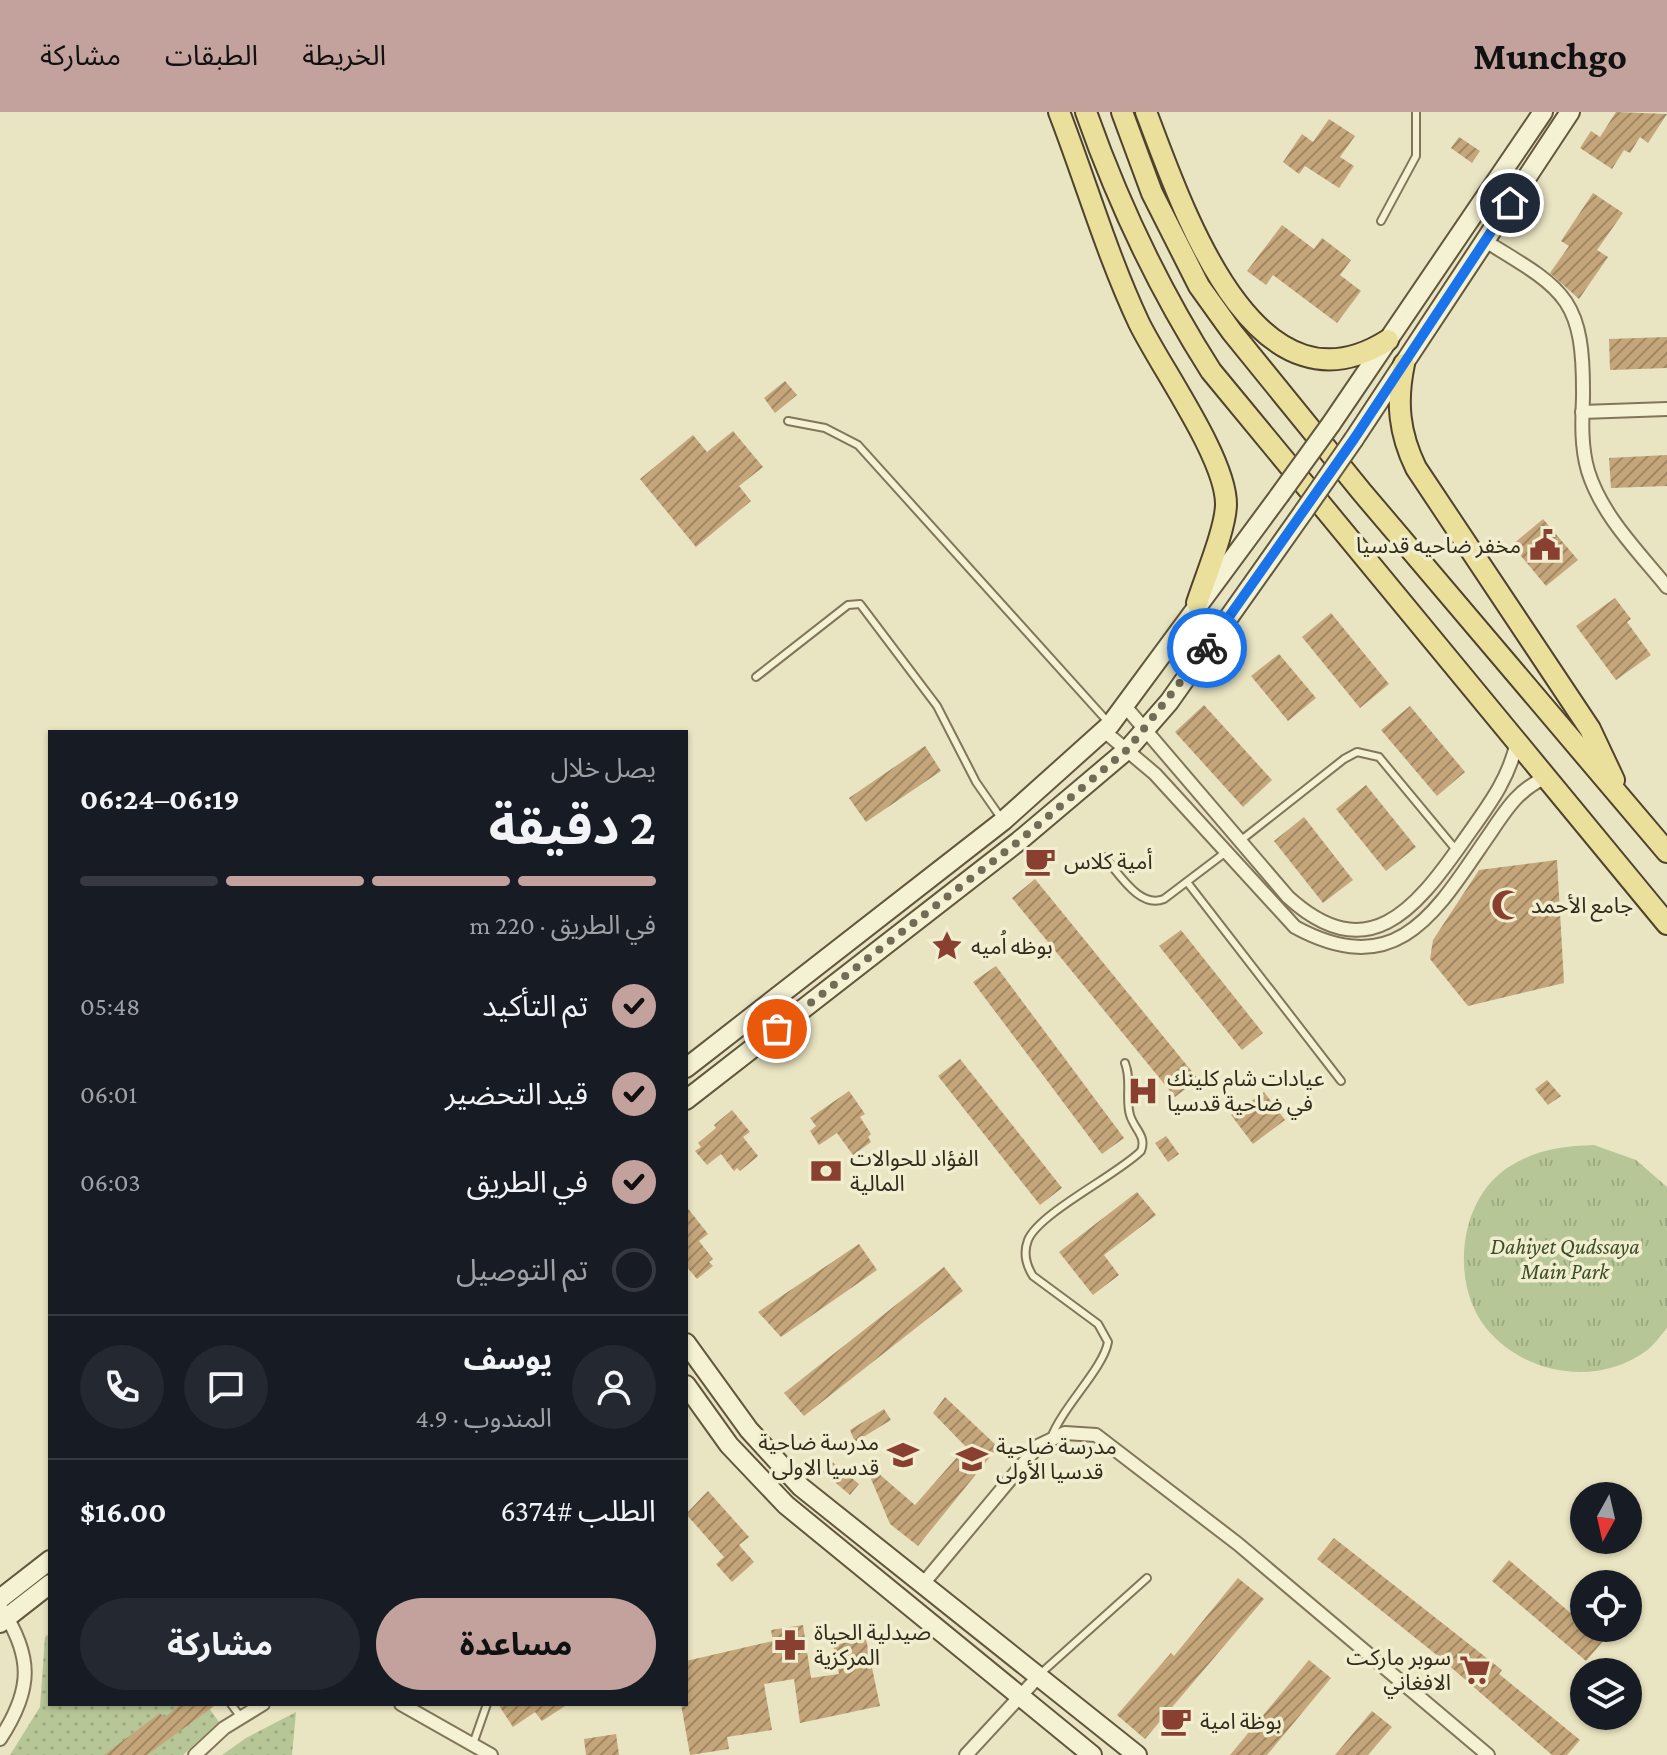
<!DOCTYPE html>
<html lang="ar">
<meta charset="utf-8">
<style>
:root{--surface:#171b24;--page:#242831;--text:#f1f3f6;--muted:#9ea1a6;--line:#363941;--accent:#c3a29d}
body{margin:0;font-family:"Crimson Pro","Noto Sans Arabic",serif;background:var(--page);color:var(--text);direction:rtl;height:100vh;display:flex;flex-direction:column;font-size:30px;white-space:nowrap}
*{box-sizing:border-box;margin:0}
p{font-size:26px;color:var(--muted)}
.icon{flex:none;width:44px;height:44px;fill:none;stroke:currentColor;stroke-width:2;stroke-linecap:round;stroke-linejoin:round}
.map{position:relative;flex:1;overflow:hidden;direction:ltr}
.drawer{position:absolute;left:48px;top:618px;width:640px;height:976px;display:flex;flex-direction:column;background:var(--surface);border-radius:0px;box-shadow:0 2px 6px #0004;direction:rtl}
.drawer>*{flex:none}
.needle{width:52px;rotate:188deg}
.buttons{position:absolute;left:1570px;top:1370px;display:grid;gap:16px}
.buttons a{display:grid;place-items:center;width:72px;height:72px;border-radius:50%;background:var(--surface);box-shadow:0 2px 6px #0004;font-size:40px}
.pin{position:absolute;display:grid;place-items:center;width:68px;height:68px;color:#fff;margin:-34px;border:4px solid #fff;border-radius:50%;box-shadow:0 2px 8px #0007}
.courier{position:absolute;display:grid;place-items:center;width:80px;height:80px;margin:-40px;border:6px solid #1a73e8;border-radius:50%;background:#fff;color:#222;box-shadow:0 2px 10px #0007}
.head em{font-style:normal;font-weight:700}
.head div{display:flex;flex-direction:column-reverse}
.head{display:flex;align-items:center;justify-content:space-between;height:136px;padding:0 32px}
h1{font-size:52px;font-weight:700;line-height:60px}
.bar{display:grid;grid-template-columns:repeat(4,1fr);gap:12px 8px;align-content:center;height:96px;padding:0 32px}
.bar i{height:10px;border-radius:6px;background:var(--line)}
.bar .selected{background:var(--accent)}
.bar p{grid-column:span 4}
.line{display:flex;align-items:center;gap:20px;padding:0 32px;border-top:2px solid var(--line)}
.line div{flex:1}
.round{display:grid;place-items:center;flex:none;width:84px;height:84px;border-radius:42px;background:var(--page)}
ol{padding:0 32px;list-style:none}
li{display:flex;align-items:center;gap:24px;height:88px}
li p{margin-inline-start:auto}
li .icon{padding:8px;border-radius:50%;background:var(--accent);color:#111;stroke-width:4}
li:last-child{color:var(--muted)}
li i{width:44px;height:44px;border:4px solid var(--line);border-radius:50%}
.cta{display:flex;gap:16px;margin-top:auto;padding:16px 32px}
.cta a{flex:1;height:92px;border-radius:48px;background:var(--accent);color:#111;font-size:32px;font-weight:700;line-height:92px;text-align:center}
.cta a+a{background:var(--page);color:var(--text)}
header{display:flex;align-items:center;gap:48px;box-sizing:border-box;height:112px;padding:0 40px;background:var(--accent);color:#111}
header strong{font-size:38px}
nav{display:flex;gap:44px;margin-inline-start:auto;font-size:28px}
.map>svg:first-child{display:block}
.grass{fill:url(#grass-dots)}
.park{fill:url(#park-tufts)}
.building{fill:url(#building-hatch)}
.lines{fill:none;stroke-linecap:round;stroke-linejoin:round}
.lane-casing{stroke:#81765a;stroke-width:10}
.street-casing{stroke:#81765a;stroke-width:16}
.secondary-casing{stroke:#62573d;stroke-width:22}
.primary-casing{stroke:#4f432e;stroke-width:24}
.lane{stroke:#f5f1d3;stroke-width:6}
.street{stroke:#f5f1d3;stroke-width:12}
.secondary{stroke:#f5f1d3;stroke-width:18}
.primary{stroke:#eae09b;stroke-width:20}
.secondary-bridge-casing{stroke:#62573d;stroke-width:22;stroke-linecap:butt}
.secondary-bridge{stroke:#f5f1d3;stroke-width:18}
.done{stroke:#726c56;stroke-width:8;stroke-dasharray:0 14.4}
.route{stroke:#1a73e8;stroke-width:10}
.labels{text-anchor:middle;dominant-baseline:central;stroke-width:7;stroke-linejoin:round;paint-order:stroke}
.poi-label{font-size:22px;fill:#322b1d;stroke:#f1eed0;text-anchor:start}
.park-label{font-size:22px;font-style:italic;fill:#3b4c26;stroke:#f1eed0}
</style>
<header>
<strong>Munchgo</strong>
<nav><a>الخريطة</a><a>الطبقات</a><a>مشاركة</a></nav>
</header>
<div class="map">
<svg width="1667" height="1643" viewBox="0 0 1667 1643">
<defs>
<pattern id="grass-dots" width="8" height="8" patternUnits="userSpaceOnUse" patternTransform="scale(2)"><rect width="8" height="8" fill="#b7c696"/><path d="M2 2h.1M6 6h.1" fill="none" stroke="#9eaa81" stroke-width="1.8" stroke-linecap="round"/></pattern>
<pattern id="park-tufts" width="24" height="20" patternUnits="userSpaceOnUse" patternTransform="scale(2)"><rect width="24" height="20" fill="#b7c696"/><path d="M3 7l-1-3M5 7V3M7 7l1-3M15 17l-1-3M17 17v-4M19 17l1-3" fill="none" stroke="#9eaa81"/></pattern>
<pattern id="building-hatch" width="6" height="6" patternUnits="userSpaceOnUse" patternTransform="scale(2)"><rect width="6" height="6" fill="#c4a67a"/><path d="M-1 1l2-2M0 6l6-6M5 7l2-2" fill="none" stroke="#a08763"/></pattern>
</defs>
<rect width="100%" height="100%" fill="#e9e4c1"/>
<g class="grass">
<polygon points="50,1521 50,1592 206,1592 219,1610 183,1643 10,1643 40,1595 45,1525"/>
<polygon points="296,1600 292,1643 222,1643 246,1626"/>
</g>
<path class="park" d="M1594 1033 1636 1048 1667 1075V1216C1661 1223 1654 1233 1646 1239 1597 1275 1524 1263 1486 1216 1449 1170 1459 1083 1512 1053 1539 1037 1563 1034 1594 1033Z"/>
<g class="building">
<polygon points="1616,0 1667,2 1648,31 1640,25 1630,41 1624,38 1612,57 1580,36 1591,19 1600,25"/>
<polygon points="1329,7 1355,24 1340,45 1354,54 1339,76 1305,54 1299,62 1283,50 1302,22 1313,30"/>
<polygon points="1459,25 1480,39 1472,51 1451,36"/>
<polygon points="1593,81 1623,101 1597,138 1608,145 1579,187 1550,161 1569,134 1561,129"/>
<polygon points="1282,113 1314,137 1322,126 1351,148 1340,163 1361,179 1337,211 1273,163 1266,173 1247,159"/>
<polygon points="1667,225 1667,256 1610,258 1609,227"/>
<polygon points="785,269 797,283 775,301 764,286"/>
<polygon points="733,319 763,355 739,374 751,389 696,435 640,367 693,323 707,340"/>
<polygon points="1667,343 1667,374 1611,376 1609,346"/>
<polygon points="1543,407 1578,448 1546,474 1512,433"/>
<polygon points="1615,486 1631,507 1627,510 1651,543 1616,568 1576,514"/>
<polygon points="1331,501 1389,572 1360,596 1302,525"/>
<polygon points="1279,542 1316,586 1288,609 1251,564"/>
<polygon points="1204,593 1272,668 1243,695 1175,620"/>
<polygon points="1410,594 1465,660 1437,684 1381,618"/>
<polygon points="925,634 941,659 866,710 849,686"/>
<polygon points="1366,673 1416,735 1386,759 1336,697"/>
<polygon points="1304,705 1353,768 1323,791 1274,729"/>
<polygon points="1557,748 1564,871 1468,894 1430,847 1433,828 1479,758"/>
<polygon points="1035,767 1198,967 1175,985 1012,786"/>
<polygon points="1181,818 1263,921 1242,938 1159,834"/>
<polygon points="996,854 1124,1026 1102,1042 973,870"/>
<polygon points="960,947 1062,1076 1040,1093 938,964"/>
<polygon points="1547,968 1561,984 1548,993 1535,977"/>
<polygon points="849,979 865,1002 860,1005 871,1022 868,1025 871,1030 853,1043 837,1021 819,1033 810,1019 816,1014 810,1006"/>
<polygon points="1264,980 1285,1008 1253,1032 1231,1003"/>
<polygon points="732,998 750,1020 743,1025 758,1044 740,1059 737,1056 734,1059 721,1042 707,1053 695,1039 701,1035 698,1031 716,1016 714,1013"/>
<polygon points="1166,1024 1179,1042 1168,1050 1155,1031"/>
<polygon points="1137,1080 1156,1103 1104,1143 1119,1163 1093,1183 1059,1140"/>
<polygon points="686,1094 708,1122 699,1129 713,1147 709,1150 713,1154 697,1167 686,1154"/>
<polygon points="859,1132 877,1158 781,1225 758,1200"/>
<polygon points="944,1155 963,1179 804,1304 784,1281"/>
<polygon points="945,1285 998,1335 918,1434 890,1412 863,1348 915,1393 966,1335 933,1301"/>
<polygon points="884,1297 891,1308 855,1330 850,1318"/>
<polygon points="831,1349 859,1372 850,1383 823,1360"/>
<polygon points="708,1379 749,1425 739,1433 754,1450 732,1470 716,1452 724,1445 686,1402"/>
<polygon points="1334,1426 1502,1558 1499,1562 1580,1628 1567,1643 1552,1643 1438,1544 1317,1447"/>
<polygon points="1509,1448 1603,1529 1586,1549 1492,1469"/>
<polygon points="1238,1466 1264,1487 1145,1627 1117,1603 1171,1541 1174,1544"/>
<polygon points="803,1513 811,1566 839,1562 833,1533 866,1527 880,1594 800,1611 794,1567 764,1572 772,1618 727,1625 729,1637 690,1643 681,1592 686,1592 686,1549 773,1529 771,1518"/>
<polygon points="1309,1548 1331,1566 1267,1643 1230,1643"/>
<polygon points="181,1592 217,1592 147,1643 104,1643 160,1601 164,1606"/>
<polygon points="498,1592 568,1592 542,1609 535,1600 513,1615"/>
<polygon points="1372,1599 1392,1615 1368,1643 1335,1643"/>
<polygon points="616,1622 619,1643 586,1643 584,1627"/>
</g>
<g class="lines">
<defs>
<g id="lane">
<polyline points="1381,109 1416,44 1416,0"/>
<polyline points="788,309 825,316 858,333 1108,610"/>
<polyline points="756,565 848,493 860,492 937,594 976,670 1001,706"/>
<polyline points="1240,729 1344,647 1357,640 1379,645 1457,739"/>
<path d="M1104 745C1119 761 1139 797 1164 787L1226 740"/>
<polyline points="1187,770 1341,969"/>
<path d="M1051 1326C1063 1294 1103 1257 1108 1230L1098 1212 1033 1164C1026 1153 1023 1141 1028 1128 1039 1101 1117 1063 1141 1039 1147 1024 1134 1017 1130 1003 1125 986 1132 969 1125 951"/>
<polyline points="1040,1562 1147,1466"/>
<polyline points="231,1592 240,1604"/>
<polyline points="473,1632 487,1592"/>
</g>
<g id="street">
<path d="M1485 129C1566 178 1584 186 1583 286 1582 310 1581 335 1588 359 1602 404 1638 439 1667 475"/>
<polyline points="1582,300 1667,297"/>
<path d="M1124 593 1288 785C1367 857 1415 798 1462 731 1485 698 1509 669 1517 629"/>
<path d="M1104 619 1155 662 1295 815C1400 872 1438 796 1491 720 1507 696 1520 676 1547 665"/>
<polyline points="922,1473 1038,1334 1065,1321 1096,1323 1238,1432 1488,1643"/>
<path d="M0 1494C33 1544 33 1577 0 1627"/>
<polyline points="401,1592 491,1643"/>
<polyline points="195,1643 224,1616 263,1592"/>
<polyline points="966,1643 1038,1565"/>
</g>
<g id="secondary">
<polyline points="1331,312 1543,0"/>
<polyline points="1354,327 1570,0"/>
<polyline points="686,956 1003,709 1110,613 1279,384"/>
<polyline points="686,988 1019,729 1128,637 1169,590 1304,399"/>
<polyline points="686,1231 749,1318 801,1375 1137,1643"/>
<polyline points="686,1273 729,1333 786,1393 1092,1643"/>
<polyline points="0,1487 50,1448"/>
<polyline points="0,1511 50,1472"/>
</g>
<g id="primary">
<path d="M1059 0C1086 70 1107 143 1139 211 1161 256 1226 346 1226 392 1226 416 1205 466 1197 491"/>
<path d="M1086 0C1118 91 1160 179 1211 259L1667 812"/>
<polyline points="1122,0 1152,81 1199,174 1232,220 1361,379 1667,740"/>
<path d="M1146 0C1181 91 1253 314 1388 228"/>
<path d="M1404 252C1396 290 1399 321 1416 356L1590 617 1614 668"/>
</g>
</defs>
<use href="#lane" class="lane-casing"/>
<use href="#street" class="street-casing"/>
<use href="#secondary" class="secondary-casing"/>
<use href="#primary" class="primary-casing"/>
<use href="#lane" class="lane"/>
<use href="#street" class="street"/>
<use href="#secondary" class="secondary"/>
<use href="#primary" class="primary"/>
<defs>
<g id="secondary-bridge">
<polyline points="1279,384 1331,312"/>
<polyline points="1304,399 1354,327"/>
</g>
</defs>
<use href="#secondary-bridge" class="secondary-bridge-casing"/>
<use href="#secondary-bridge" class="secondary-bridge"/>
</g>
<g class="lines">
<polyline class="done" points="777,917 1019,729 1128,637 1207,536"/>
<polyline class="route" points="1207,536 1354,327 1510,91"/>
</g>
<defs>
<symbol id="civic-bare" viewBox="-9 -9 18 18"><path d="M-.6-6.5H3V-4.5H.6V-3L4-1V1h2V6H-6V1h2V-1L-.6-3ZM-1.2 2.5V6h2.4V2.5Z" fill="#8a4030" stroke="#f1eed0" stroke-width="2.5" paint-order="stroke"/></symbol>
<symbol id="cafe-bare" viewBox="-9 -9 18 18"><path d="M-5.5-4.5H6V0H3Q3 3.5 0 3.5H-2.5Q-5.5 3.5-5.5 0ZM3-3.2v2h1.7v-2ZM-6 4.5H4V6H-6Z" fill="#8a4030" stroke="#f1eed0" stroke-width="2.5" paint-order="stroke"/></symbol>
<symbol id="mosque-bare" viewBox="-9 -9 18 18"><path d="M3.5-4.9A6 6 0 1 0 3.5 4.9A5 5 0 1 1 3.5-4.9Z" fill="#8a4030" stroke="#f1eed0" stroke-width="2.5" paint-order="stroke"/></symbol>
<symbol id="sight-bare" viewBox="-9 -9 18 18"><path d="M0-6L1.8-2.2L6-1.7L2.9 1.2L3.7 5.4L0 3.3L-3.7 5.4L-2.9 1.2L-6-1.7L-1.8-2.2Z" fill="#8a4030" stroke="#f1eed0" stroke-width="2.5" paint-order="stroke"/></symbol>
<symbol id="hospital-bare" viewBox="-9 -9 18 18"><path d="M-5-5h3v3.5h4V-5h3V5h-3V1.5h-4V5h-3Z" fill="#8a4030" stroke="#f1eed0" stroke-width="2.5" paint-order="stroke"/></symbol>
<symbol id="bank-bare" viewBox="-9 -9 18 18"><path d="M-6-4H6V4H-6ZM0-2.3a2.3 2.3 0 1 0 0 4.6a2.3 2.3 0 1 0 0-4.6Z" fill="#8a4030" stroke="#f1eed0" stroke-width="2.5" paint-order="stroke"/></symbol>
<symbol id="school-bare" viewBox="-9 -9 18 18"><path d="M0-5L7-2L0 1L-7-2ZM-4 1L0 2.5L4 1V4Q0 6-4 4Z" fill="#8a4030" stroke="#f1eed0" stroke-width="2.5" paint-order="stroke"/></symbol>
<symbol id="pharmacy-bare" viewBox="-9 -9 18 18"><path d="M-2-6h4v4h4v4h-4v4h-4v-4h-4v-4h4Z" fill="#8a4030" stroke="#f1eed0" stroke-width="2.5" paint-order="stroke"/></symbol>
<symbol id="supermarket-bare" viewBox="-9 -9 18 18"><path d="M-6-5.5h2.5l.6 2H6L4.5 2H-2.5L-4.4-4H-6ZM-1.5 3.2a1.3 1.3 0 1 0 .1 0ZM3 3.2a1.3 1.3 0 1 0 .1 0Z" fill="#8a4030" stroke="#f1eed0" stroke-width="2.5" paint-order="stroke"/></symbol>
</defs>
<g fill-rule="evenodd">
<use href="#civic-bare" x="1523" y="411" width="44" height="44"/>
<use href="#cafe-bare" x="1018" y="727" width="44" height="44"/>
<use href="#mosque-bare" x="1485" y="771" width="44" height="44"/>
<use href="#sight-bare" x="925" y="812" width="44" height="44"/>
<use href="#hospital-bare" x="1121" y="957" width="44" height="44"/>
<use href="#bank-bare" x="804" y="1037" width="44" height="44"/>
<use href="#school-bare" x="881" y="1321" width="44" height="44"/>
<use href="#school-bare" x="950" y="1325" width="44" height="44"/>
<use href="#pharmacy-bare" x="768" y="1511" width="44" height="44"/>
<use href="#supermarket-bare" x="1453" y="1536" width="44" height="44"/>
<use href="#cafe-bare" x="1154" y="1587" width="44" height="44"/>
</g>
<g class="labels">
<g class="poi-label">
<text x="1521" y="433" text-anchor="end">مخفر ضاحيه قدسيا</text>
<text x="1064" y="749">أمية كلاس</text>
<text x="1531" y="793">جامع الأحمد</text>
<text x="971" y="834">بوظه اُميه</text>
<text x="1167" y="966">عيادات شام كلينك<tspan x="1167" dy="25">في ضاحية قدسيا</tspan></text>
<text x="850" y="1046">الفؤاد للحوالات<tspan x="850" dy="25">المالية</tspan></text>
<text x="879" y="1330" text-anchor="end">مدرسة ضاحية<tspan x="879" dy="25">قدسيا الاولى</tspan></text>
<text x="996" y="1334">مدرسة ضاحية<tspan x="996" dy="25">قدسيا الأولى</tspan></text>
<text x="814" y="1520">صيدلية الحياة<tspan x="814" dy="25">المركزية</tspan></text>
<text x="1451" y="1545" text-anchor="end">سوبر ماركت<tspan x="1451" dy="25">الافغاني</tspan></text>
<text x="1200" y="1609">بوظة امية</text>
</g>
<g class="park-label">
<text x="1565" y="1134">Dahiyet Qudssaya<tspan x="1565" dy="25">Main Park</tspan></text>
</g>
</g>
</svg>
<div class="buttons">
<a><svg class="needle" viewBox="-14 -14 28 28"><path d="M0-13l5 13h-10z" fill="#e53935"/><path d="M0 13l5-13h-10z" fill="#9ea1a6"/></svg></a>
<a><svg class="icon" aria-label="locate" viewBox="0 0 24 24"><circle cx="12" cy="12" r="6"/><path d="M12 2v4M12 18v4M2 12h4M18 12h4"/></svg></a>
<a><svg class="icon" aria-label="layers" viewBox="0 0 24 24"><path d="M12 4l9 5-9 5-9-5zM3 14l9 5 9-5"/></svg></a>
</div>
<div class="pin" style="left:777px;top:917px;background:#ea580c"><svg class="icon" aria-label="bag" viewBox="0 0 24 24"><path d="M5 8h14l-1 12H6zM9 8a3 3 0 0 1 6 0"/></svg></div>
<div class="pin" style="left:1510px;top:91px;background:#1f2937"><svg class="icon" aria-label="home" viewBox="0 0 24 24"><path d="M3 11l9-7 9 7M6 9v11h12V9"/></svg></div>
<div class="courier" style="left:1207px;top:536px"><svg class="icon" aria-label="bike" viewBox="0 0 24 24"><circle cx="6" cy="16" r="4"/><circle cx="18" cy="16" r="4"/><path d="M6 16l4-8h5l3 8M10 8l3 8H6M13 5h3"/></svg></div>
<section class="drawer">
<div class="head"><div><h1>2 دقيقة</h1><p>يصل خلال</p></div><em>06:19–06:24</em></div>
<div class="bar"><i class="selected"></i><i class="selected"></i><i class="selected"></i><i></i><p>في الطريق · 220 m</p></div>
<ol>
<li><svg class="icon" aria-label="check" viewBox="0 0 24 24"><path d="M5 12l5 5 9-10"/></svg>تم التأكيد<p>05:48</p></li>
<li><svg class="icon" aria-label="check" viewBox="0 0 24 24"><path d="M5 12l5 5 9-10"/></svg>قيد التحضير<p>06:01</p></li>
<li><svg class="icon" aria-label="check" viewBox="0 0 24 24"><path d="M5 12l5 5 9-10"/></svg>في الطريق<p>06:03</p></li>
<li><i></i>تم التوصيل</li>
</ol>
<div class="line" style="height:144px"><a class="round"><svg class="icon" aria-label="person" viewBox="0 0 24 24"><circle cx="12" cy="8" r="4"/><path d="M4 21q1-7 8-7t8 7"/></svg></a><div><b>يوسف</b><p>المندوب · 4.9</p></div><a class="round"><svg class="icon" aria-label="chat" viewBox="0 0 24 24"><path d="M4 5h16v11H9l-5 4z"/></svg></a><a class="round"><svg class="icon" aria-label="phone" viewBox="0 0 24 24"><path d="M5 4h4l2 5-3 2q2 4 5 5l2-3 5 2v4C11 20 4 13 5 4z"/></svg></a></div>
<div class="line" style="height:104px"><div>الطلب #6374</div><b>$16.00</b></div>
<div class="cta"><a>مساعدة</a><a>مشاركة</a></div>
</section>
</div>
